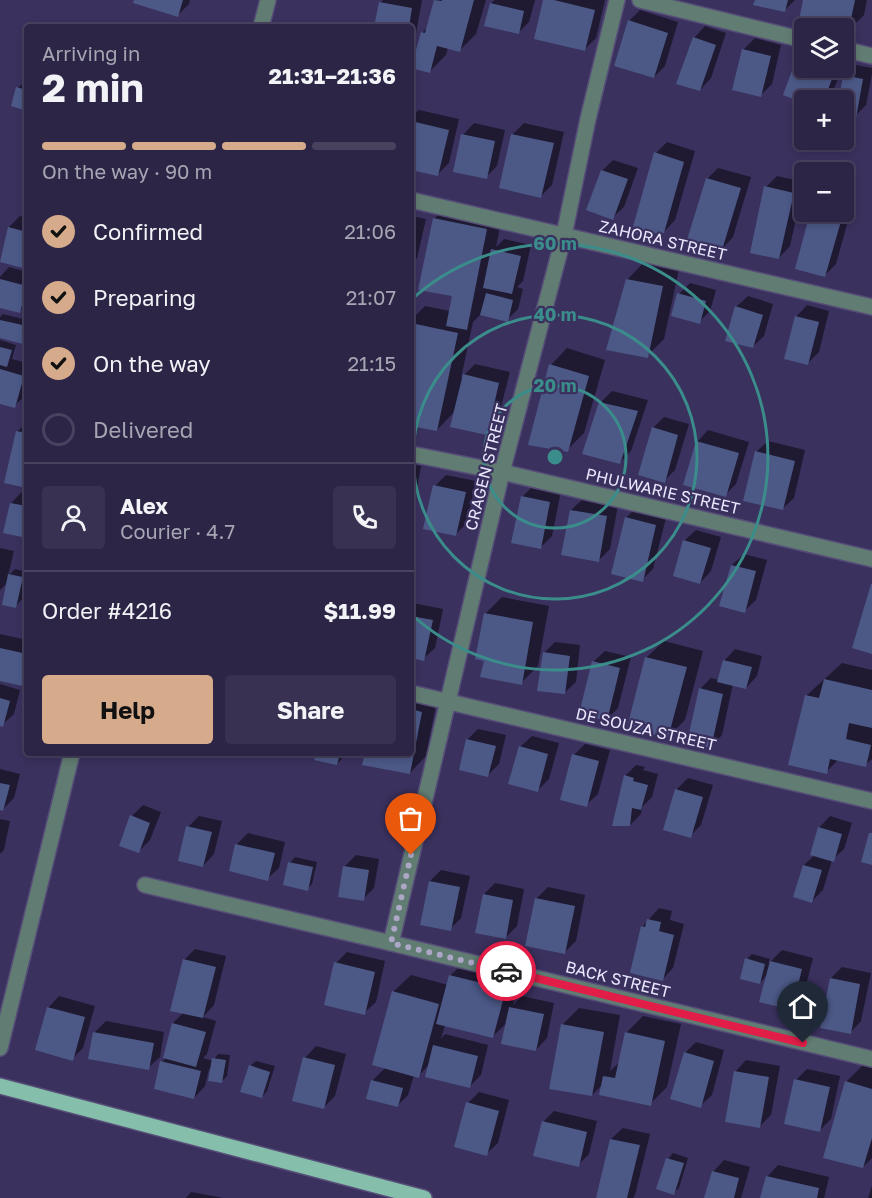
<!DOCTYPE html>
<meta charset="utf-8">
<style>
:root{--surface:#2c2546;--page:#383151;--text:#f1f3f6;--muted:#a6a5b3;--line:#48425f;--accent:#d6ab8b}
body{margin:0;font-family:"Golos Text",sans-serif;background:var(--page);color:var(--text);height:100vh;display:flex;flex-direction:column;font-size:22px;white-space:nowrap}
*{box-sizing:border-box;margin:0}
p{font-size:20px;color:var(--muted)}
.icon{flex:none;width:33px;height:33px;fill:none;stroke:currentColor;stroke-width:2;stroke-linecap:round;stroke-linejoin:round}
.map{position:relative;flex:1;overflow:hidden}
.drawer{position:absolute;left:24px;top:24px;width:390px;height:732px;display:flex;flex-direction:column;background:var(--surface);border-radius:6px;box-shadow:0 3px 9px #0003,0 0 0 2px var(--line)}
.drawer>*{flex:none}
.buttons{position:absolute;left:794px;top:18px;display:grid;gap:12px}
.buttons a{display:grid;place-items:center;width:60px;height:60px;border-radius:6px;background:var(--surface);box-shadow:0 3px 9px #0003,0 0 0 2px var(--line);font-size:30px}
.pin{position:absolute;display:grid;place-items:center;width:51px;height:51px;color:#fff;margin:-62px -26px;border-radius:50% 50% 50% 0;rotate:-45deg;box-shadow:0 0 6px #0007}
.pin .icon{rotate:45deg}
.courier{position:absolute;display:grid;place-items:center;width:60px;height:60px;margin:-30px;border:4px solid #e11d48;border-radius:50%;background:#fff;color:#222;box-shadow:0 2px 8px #0007}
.overview em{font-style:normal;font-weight:700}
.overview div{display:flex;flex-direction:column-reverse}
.overview{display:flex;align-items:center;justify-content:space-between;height:102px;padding:0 18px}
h1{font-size:39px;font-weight:700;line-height:45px}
.bar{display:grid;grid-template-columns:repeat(4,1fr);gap:9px 6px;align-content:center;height:72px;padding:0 18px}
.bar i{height:8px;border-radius:4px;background:var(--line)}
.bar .active{background:var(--accent)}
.bar p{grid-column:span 4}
.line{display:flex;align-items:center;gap:15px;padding:0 18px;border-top:2px solid var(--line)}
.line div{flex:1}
.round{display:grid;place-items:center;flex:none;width:63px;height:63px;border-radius:6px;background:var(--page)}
ol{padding:0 18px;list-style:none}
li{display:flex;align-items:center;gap:18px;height:66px}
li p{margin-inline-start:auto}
li .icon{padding:6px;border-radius:50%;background:var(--accent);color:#111;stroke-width:4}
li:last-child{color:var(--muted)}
li i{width:33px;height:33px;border:3px solid var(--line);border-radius:50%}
.button{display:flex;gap:12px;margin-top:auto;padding:12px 18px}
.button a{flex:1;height:69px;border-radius:6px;background:var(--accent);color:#111;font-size:24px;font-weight:700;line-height:69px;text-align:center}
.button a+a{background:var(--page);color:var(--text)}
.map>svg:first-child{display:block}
.shadow{fill:#0007}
.building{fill:#4c5987}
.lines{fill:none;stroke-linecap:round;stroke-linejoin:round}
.minor-casing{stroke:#564e78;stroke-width:18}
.major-casing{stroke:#564e78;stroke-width:18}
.minor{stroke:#617c72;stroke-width:15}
.major{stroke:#85beaa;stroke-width:15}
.done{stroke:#aca7c6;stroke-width:6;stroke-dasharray:0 10.8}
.route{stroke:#e11d48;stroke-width:8}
.ring{fill:none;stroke:#3b8d8b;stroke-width:3}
.labels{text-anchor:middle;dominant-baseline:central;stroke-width:4.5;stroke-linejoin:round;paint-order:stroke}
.street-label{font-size:16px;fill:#eae7fe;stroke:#3a315e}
.centre{fill:#3b8d8b;stroke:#3a315e;stroke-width:3}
.ring-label{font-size:18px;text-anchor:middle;font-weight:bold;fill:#3b8d8b;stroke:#3a315e;stroke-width:4.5;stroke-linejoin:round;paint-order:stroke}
</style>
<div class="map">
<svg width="872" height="1198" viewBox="0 0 872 1198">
<rect width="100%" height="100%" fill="#3a315e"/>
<g class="shadow">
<polygon points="136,0 190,0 189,4 178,15"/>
<polygon points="383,0 422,0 415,39 411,42 411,27 375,27 380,3"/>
<polygon points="436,0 486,0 476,34 460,50 448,47 446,55 429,72 422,33 428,27"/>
<polygon points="495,0 535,0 529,22 518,33 491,3"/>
<polygon points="545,0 605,0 596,38 585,49"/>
<polygon points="756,0 795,0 785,10"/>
<polygon points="805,0 867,0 864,15 847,32 843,31 843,28 814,28 816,22"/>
<polygon points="640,10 678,22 665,66 654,77 629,21"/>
<polygon points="705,26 726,33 711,78 700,90 694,38"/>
<polygon points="755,38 781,45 772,84 761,95 743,50"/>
<polygon points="804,54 804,68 842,68 831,97 828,100 804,100 804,102 797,61"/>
<polygon points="856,65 872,68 872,74 866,105 855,116 843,114 843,100 840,100 845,76"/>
<polygon points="23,83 27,84 27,109 18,88"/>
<polygon points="419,110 459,119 449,163 438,174 411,168 411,117"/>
<polygon points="474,123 505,130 497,166 486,177 463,135"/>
<polygon points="524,123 564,132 552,185 541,196 512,135"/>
<polygon points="667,142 695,151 675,220 664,232 656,153"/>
<polygon points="613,160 638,168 624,207 612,218 602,171"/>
<polygon points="718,168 751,177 733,237 722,249 707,179"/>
<polygon points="777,176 804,182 790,246 779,258 766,187"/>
<polygon points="451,202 503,212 496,247 504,239 531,245 523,281 517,287 523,289 518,309 507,320 481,314 473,322 461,378 475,364 510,372 497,422 486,434 455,411 437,430 411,425 411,320 425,306 450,311 454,295 434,219"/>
<polygon points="843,208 851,210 836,264 825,275 812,214 814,212 843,212"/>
<polygon points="20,216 27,218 27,267 9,227"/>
<polygon points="411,216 426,219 417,258 411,264"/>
<polygon points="644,262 679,269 664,339 647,356 608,349 628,279"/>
<polygon points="9,267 27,272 27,304 20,311 0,306 0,277"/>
<polygon points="690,283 716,290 710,311 699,322 679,294"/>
<polygon points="748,296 773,304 764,336 752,347 736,307"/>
<polygon points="807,305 829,311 819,352 808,363 796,317"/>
<polygon points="3,314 27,320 27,337 22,342 0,337 0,317"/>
<polygon points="0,340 16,345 12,359 27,363 27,390 26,395 14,406 0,402"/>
<polygon points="567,348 605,360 584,433 567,450 551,365"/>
<polygon points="612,391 648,400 631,451 620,462 584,453 601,402"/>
<polygon points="664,417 689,424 675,470 664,481 653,428"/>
<polygon points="27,422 27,486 17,432"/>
<polygon points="708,430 749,442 736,484 725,495 697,442"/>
<polygon points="768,441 805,450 794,498 782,509 756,452"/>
<polygon points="411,464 421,466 413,510 411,512"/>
<polygon points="446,475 476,481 467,523 456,534 435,486"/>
<polygon points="533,486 561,491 552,536 541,547 522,497"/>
<polygon points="22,492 27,493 27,537 11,503"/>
<polygon points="583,499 618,505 610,549 599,560 571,510"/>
<polygon points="637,507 667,514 653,569 642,580 626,518"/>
<polygon points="696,530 721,537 711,571 700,583 684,541"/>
<polygon points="0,548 14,551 8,576 15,569 27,572 24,588 27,585 27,601 21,600 16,606 8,582 0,590"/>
<polygon points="744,554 767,560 756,600 744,611 732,565"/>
<polygon points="502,597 549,606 538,666 521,683 485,659 485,614"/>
<polygon points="413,603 443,609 435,648 423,659 411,657 411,605"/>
<polygon points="0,634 27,640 27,686 0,680"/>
<polygon points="664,641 703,651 685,720 668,737 629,727 647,657"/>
<polygon points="555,642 580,645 576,682 564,693 544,653"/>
<polygon points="735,649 762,656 757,676 746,688 733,684 722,735 711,747 700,689 711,678 719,680 724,661"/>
<polygon points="605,651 631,657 618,708 607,719 593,662"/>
<polygon points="842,663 872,670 872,759 865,765 839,759 826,772 806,696"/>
<polygon points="0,684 20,690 14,714 2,725 0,724"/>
<polygon points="411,690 438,695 426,756 410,773 366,753 411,753"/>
<polygon points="478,729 506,735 499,764 488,775 467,740"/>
<polygon points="532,736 559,743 549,779 537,791 520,747"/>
<polygon points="585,744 610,750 598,794 586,805 574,755"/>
<polygon points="317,753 347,753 337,764"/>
<polygon points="636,765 645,767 643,770 658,774 652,797 642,807 641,814 630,825 625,776"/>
<polygon points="0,769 20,774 14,798 3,809 0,809"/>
<polygon points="688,778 713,785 701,825 690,836 677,789"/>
<polygon points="143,805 161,812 150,840 139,851 132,816"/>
<polygon points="199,816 222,821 214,854 203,866 188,827"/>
<polygon points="830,816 852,823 844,849 832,860 823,890 812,901 795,896 804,865 815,855 819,828"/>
<polygon points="0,819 10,821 4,850 0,854"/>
<polygon points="248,833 285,842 279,868 267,879 237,844"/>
<polygon points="356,855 379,859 374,888 363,899 345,866"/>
<polygon points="295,857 317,862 312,884 307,889 290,863"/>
<polygon points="441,870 470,876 461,918 450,929 430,881"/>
<polygon points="495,883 524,889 517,926 505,938 484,894"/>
<polygon points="548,887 585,895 576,941 564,953 536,899"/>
<polygon points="659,908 672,911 670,920 684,924 673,968 662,980 642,927"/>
<polygon points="195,949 226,956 214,1005 203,1017 216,1021 207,1054 203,1058 213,1061 218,1054 230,1055 227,1076 222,1081 212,1069 209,1069 205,1086 194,1098 162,1062 166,1058 164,1057 173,1023 184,1012 184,960"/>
<polygon points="782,950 813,958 803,997 791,1008 767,975 760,983 747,959 752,954 770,959 768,964"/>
<polygon points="347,952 385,961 376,1002 364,1013 336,963"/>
<polygon points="467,959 521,972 513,1005 522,996 554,1003 547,1038 536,1050 508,1022 493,1036 445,1025 441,1039 445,1034 488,1045 481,1075 469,1087 429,1065 418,1076 414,1075 408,1095 397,1106 368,1098 373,1080 386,1067 373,1064 394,991 411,975 448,985 450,976"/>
<polygon points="842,967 871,973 861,1021 850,1033 831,978"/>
<polygon points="59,996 95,1006 83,1048 72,1059 48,1008"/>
<polygon points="579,1008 620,1015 610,1071 621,1061 626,1033 643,1016 681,1024 667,1087 650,1104 603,1084 592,1095 562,1025"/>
<polygon points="106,1021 164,1032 160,1057 148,1068 94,1033"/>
<polygon points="696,1042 724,1050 712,1095 700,1106 685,1053"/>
<polygon points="316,1046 346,1054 335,1096 324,1107 305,1058"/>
<polygon points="746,1060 780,1066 771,1115 760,1126 735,1072"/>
<polygon points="256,1061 275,1066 267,1091 262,1097 250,1066"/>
<polygon points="863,1065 872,1068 872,1158 863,1167 846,1082"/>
<polygon points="807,1069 840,1076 831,1119 819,1131 796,1080"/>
<polygon points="479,1092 509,1100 498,1143 486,1154 468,1103"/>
<polygon points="554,1111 597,1121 589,1154 578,1165 543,1122"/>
<polygon points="623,1128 650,1134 635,1195 633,1198 597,1198 611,1139"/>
<polygon points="673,1153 688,1158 679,1188 673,1193 668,1159"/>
<polygon points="724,1160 750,1167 741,1198 706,1198 713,1172"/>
<polygon points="778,1165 829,1177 824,1198 762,1198 767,1177"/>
<polygon points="872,1186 872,1198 868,1198"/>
<polygon points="191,1192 224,1198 186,1198"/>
</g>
<g class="building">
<polygon points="134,0 183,0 178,17 133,3"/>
<polygon points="434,0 442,1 442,0 474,0 460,52 437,46 430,73 411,68 421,32 425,33"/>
<polygon points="543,0 554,0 595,10 585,51 534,39"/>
<polygon points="755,0 788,0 785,12 753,5"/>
<polygon points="803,0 855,0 848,33 843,32 843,28 813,28 814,23 799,20"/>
<polygon points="379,2 412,8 409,27 374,27"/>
<polygon points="490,3 524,11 519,34 484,26"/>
<polygon points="628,20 668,33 654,78 614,66"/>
<polygon points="693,37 716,45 700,91 676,84"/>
<polygon points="742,49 771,56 761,97 732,90"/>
<polygon points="796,60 804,63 804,68 817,68 834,74 824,100 804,100 804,103 783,95"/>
<polygon points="843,75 863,79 856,118 843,115 843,100 839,100"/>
<polygon points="16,87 27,90 27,111 11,106"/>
<polygon points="411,121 449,130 438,176 411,170"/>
<polygon points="461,134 495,141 487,179 453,172"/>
<polygon points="511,134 554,143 541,198 499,188"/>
<polygon points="654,152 684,162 664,233 631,234"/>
<polygon points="601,170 628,179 613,220 586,210"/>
<polygon points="706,178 741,188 722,250 687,240"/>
<polygon points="764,186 794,193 779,259 750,253"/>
<polygon points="810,213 841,221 825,277 795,269"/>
<polygon points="433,218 487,229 467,330 446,326 452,296 418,290"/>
<polygon points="8,227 27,232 27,269 0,262"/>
<polygon points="491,249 521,256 512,294 483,288"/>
<polygon points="0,279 27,286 20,313 0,308"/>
<polygon points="626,279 663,286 648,358 606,350"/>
<polygon points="486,293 513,300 508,322 480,315"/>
<polygon points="677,293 706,301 700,324 671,316"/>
<polygon points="735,306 763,315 753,348 725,341"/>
<polygon points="795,316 819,322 808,365 784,359"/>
<polygon points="0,320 27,326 23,344 0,338"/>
<polygon points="411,323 458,333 437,431 411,426"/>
<polygon points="0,347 12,350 7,367 0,365"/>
<polygon points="549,364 589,376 568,452 528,445"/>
<polygon points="0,369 24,376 15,408 0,404"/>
<polygon points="463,374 499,383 487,435 450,427"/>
<polygon points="599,402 638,411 620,464 582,454"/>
<polygon points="652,427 678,435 665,483 638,475"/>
<polygon points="16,431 27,433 27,488 4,483"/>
<polygon points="696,441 739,453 726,497 683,485"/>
<polygon points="755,451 795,461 783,510 743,501"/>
<polygon points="433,485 466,492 456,536 423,529"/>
<polygon points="521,496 550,502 541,549 511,543"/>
<polygon points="10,503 27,506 27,538 3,533"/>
<polygon points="570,510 607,516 599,562 561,555"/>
<polygon points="625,517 656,525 643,582 611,574"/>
<polygon points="683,540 711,548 700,584 673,576"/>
<polygon points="731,565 756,571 745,613 719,606"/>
<polygon points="8,574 23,577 16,608 2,605"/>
<polygon points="26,582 27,582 27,602 22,602"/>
<polygon points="871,584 872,584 872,654 852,648"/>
<polygon points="484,613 533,622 522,685 480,677 484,661 475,659"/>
<polygon points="411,616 433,620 424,661 411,658"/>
<polygon points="0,648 27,654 27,687 0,681"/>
<polygon points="543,652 570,656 565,694 537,691"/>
<polygon points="645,657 687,667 668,738 627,728"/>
<polygon points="723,660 752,667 746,689 717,682"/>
<polygon points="592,661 620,668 607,721 579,714"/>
<polygon points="824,679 872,690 872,728 849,723 846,739 871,745 866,767 830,759 827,774 788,765 805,695 819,698"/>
<polygon points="699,688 723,694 711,748 687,743"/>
<polygon points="0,698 10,701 3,727 0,726"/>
<polygon points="411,709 422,712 410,774 362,765 365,753 411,753"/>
<polygon points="466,739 496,746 488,777 459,770"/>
<polygon points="519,746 548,754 538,792 508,784"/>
<polygon points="316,753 340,753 337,765 314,760"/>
<polygon points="572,754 599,761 587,807 560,800"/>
<polygon points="624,775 634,778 633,781 648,785 641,810 632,808 630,826 612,826"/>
<polygon points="0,783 10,785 3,811 0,810"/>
<polygon points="675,789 703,797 691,838 663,830"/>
<polygon points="130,815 150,823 139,853 119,846"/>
<polygon points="186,826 212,832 203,867 178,861"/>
<polygon points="818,827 842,834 834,862 810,855"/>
<polygon points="869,833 872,833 872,865 861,862"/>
<polygon points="235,844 275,853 268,881 229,871"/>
<polygon points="288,862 313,867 308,891 283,885"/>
<polygon points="803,865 822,870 812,903 793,897"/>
<polygon points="343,866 369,870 364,901 338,897"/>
<polygon points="429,881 460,887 451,931 420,925"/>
<polygon points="483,894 513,900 506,939 475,933"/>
<polygon points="535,898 575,906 565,954 525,946"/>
<polygon points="647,919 661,922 659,931 674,935 663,981 630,973 641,926 645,927"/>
<polygon points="745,958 765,964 760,984 740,979"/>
<polygon points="183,959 216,967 203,1018 170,1011"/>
<polygon points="770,961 802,969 792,1010 759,1002"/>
<polygon points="334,962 375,972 365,1015 324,1005"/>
<polygon points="449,975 506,989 493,1038 436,1024"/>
<polygon points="830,978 860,984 851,1034 820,1028"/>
<polygon points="392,991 439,1004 419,1078 372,1065"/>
<polygon points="47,1007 85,1017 73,1061 35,1050"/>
<polygon points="509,1007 544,1014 536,1051 501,1044"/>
<polygon points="172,1023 206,1032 196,1067 163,1058"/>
<polygon points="561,1024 604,1032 592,1096 549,1089"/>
<polygon points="93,1032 154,1043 149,1070 88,1059"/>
<polygon points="625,1032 665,1041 651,1106 599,1095 603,1076 615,1078"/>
<polygon points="433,1045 478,1056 470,1088 425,1077"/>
<polygon points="684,1052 714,1061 701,1108 670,1099"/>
<polygon points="303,1057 335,1065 324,1109 292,1101"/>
<polygon points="212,1058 226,1060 222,1083 208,1081"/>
<polygon points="160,1061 201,1071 194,1099 154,1089"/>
<polygon points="249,1065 270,1072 262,1098 240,1092"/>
<polygon points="734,1071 769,1077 760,1128 725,1122"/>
<polygon points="794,1079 830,1087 820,1132 784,1124"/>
<polygon points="371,1080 403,1088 398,1107 366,1099"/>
<polygon points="845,1081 872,1089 872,1138 863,1168 823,1158"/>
<polygon points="466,1102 499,1111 487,1156 454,1147"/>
<polygon points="542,1121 587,1132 579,1167 533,1156"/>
<polygon points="610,1139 640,1145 627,1198 596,1198"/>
<polygon points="666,1158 684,1163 674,1195 656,1189"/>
<polygon points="712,1171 739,1178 734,1198 704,1198"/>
<polygon points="766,1176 819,1188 817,1198 760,1198"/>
</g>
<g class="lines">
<defs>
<g id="minor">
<polyline points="640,0 804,40"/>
<polyline points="261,27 268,0"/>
<polyline points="843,49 872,56"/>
<polyline points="411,200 872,307"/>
<polyline points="411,454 502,472 872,559"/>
<polyline points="411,693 872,801"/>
<polyline points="145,885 391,943 872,1059"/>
<polyline points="391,943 502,472 564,235 588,119 617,0"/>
<polyline points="0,1048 72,753"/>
</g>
<polyline id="major" points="0,1086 424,1198"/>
</defs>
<use href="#minor" class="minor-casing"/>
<use href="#major" class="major-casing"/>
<use href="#minor" class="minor"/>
<use href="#major" class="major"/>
</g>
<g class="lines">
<polyline class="done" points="411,855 391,943 506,971"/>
<polyline class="route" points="506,971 803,1043"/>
</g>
<g class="ring">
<circle cx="555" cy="457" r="71"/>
<circle cx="555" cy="457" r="142"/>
<path d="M411 300A213 213 0 1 1 411 614"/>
</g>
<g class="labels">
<g class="street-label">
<text transform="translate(663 240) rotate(13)">ZAHORA STREET</text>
<text transform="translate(486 467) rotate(-76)">CRAGEN STREET</text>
<text transform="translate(663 491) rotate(13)">PHULWARIE STREET</text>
<text transform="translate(646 729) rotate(13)">DE SOUZA STREET</text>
<text transform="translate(618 979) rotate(14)">BACK STREET</text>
</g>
</g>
<circle cx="555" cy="457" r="9" class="centre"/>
<g class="ring-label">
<text x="555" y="250">60 m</text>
<text x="555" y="321">40 m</text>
<text x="555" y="392">20 m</text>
</g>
</svg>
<div class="buttons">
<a><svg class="icon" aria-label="layers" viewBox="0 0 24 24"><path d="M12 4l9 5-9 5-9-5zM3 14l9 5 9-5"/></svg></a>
<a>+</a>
<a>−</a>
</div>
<div class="pin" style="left:411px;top:855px;background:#ea580c"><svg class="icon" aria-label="bag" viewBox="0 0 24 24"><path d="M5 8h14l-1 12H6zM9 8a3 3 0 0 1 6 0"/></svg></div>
<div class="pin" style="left:803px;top:1043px;background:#1f2937"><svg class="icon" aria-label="home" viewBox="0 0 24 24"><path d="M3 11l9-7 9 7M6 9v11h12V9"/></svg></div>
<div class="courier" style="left:506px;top:971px"><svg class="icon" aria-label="car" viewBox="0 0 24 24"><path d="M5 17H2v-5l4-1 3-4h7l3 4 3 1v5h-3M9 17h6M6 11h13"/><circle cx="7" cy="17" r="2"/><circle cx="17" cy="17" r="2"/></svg></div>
<section class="drawer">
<div class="overview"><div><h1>2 min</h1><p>Arriving in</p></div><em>21:31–21:36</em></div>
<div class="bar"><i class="active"></i><i class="active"></i><i class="active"></i><i></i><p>On the way · 90 m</p></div>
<ol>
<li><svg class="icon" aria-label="check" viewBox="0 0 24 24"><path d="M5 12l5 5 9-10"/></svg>Confirmed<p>21:06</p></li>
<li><svg class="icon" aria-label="check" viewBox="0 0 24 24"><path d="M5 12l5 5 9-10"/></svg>Preparing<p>21:07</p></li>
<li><svg class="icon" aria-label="check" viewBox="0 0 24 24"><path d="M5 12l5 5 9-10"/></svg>On the way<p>21:15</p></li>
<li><i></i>Delivered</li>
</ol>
<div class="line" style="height:108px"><a class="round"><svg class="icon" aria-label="person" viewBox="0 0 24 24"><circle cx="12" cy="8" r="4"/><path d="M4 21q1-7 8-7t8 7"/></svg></a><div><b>Alex</b><p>Courier · 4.7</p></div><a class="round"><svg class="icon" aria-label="phone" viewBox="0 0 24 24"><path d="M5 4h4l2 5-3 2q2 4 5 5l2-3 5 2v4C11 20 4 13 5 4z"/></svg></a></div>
<div class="line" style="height:78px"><div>Order #4216</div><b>$11.99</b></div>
<div class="button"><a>Help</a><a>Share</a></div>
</section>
</div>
